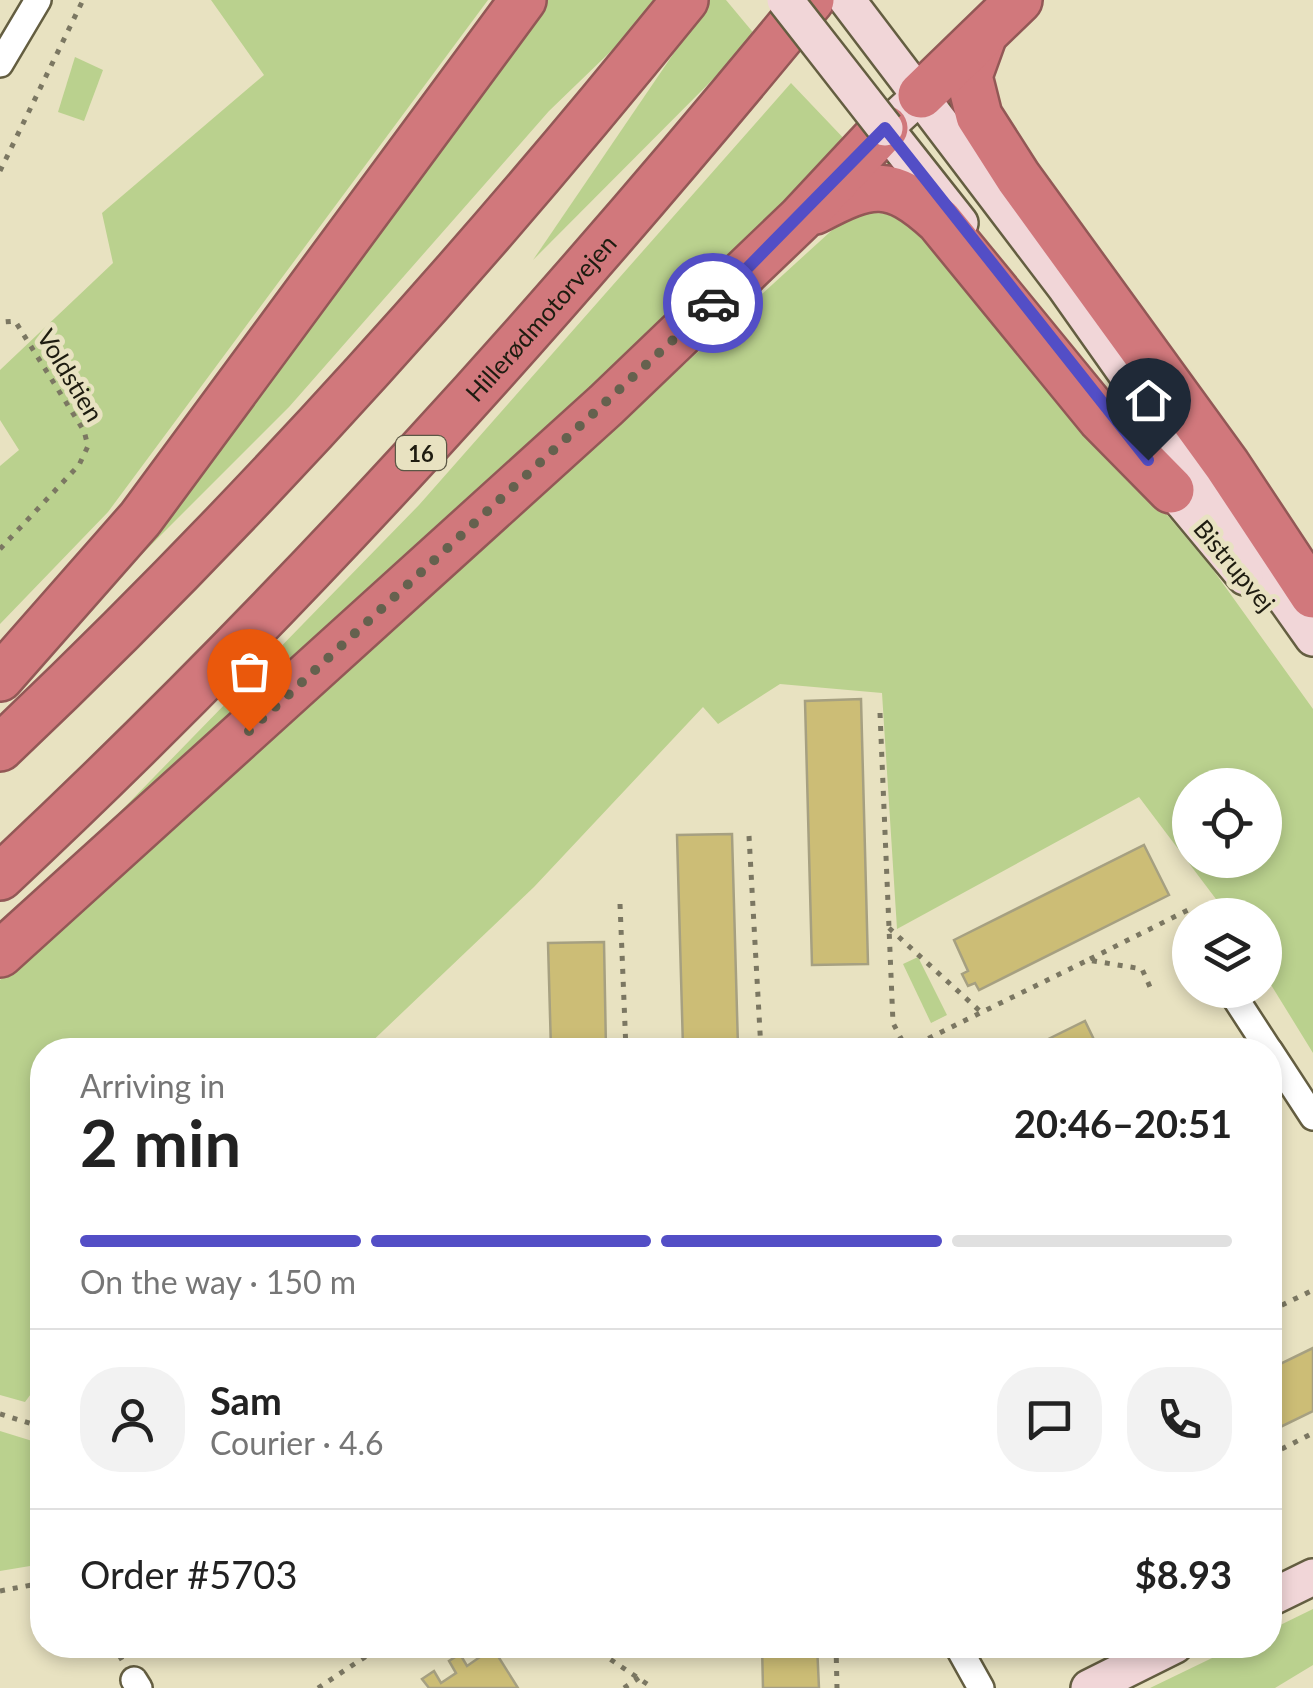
<!DOCTYPE html>
<meta charset="utf-8">
<style>
:root{--surface:#fff;--page:#f2f2f2;--text:#222;--muted:#767676;--line:#e0e0e0;--accent:#534ec6}
body{margin:0;font-family:Lato,sans-serif;background:var(--page);color:var(--text);height:100vh;display:flex;flex-direction:column;font-size:38px;white-space:nowrap}
*{box-sizing:border-box;margin:0}
p{font-size:32px;color:var(--muted)}
.icon{flex:none;width:55px;height:55px;fill:none;stroke:currentColor;stroke-width:2;stroke-linecap:round;stroke-linejoin:round}
.map{position:relative;flex:1;overflow:hidden}
.drawer{position:absolute;left:30px;top:1038px;width:1252px;height:620px;display:flex;flex-direction:column;background:var(--surface);border-radius:40px;box-shadow:0 5px 15px #0003}
.drawer>*{flex:none}
.buttons{position:absolute;left:1172px;top:768px;display:grid;gap:20px}
.buttons a{display:grid;place-items:center;width:110px;height:110px;border-radius:50%;background:var(--surface);box-shadow:0 5px 15px #0003;font-size:50px}
.pin{position:absolute;display:grid;place-items:center;width:85px;height:85px;color:#fff;margin:-102px -42px;border-radius:50% 50% 50% 0;rotate:-45deg;box-shadow:0 0 10px #0007}
.pin .icon{rotate:45deg}
.courier{position:absolute;display:grid;place-items:center;width:100px;height:100px;margin:-50px;border:8px solid #534ec6;border-radius:50%;background:#fff;color:#222;box-shadow:0 2px 12px #0007}
.headline em{font-style:normal;font-weight:700}
.headline div{display:flex;flex-direction:column-reverse}
.headline{display:flex;align-items:center;justify-content:space-between;height:170px;padding:0 50px}
h1{font-size:65px;font-weight:700;line-height:75px}
.bar{display:grid;grid-template-columns:repeat(4,1fr);gap:15px 10px;align-content:center;height:120px;padding:0 50px}
.bar i{height:12px;border-radius:8px;background:var(--line)}
.bar .current{background:var(--accent)}
.bar p{grid-column:span 4}
.line{display:flex;align-items:center;gap:25px;padding:0 50px;border-top:2px solid var(--line)}
.line div{flex:1}
.round{display:grid;place-items:center;flex:none;width:105px;height:105px;border-radius:40px;background:var(--page)}
.map>svg:first-child{display:block}
.green{fill:#bad18e;fill-rule:evenodd}
.building{fill:#ccbd76;stroke:#a6a081;stroke-width:2.5}
.lines{fill:none;stroke-linecap:round;stroke-linejoin:round}
.street-casing{stroke:#645e41;stroke-width:30}
.secondary-casing{stroke:#645e41;stroke-width:40}
.highway-casing{stroke:#925856;stroke-width:50}
.path{stroke:#7b7762;stroke-width:5;stroke-dasharray:5 8;stroke-linecap:butt}
.street{stroke:#fff;stroke-width:25}
.secondary{stroke:#f1d6d8;stroke-width:35}
.highway{stroke:#d1787c;stroke-width:45}
.secondary-bridge-casing{stroke:#645e41;stroke-width:40;stroke-linecap:butt}
.secondary-bridge{stroke:#f1d6d8;stroke-width:35}
.done{stroke:#65614e;stroke-width:10;stroke-dasharray:0 18}
.route{stroke:#534ec6;stroke-width:12}
.labels{text-anchor:middle;dominant-baseline:central;stroke-width:10;stroke-linejoin:round;paint-order:stroke}
.shield{fill:#e8e2c1;stroke:#5b5745;stroke-width:2.5}
.shield-label{font-size:22px;font-weight:bold;fill:#1e1c10}
.street-label{font-size:25px;fill:#1e1c10;stroke:#e8e2c1}
</style>
<div class="map">
<svg width="1313" height="1688" viewBox="0 0 1313 1688">
<rect width="100%" height="100%" fill="#e8e2c1"/>
<g class="green">
<polygon points="211,0 488,0 108,512 0,624 0,466 19,450 0,420 0,370 113,263 102,213 264,75"/>
<polygon points="538,0 664,0 549,111 289,407 66,630"/>
<polygon points="710,0 726,0 756,36 533,260"/>
<polygon points="75,57 103,70 84,121 58,112"/>
<polygon points="791,83 850,145 416,556 4,931 419,505"/>
<path d="M852 212 914 215 1211 567 1313 709V1053L1265 975V915H1228L1139 797 897 929 882 693 780 684 718 724 703 707 534 887 363 1050H42V1379L25 1402 0 1395V980L120 878ZM1190 785H1265V860H1190Z"/>
<polygon points="918,957 947,1015 931,1023 903,964"/>
<polygon points="0,1431 42,1444 42,1564 0,1571"/>
<polygon points="1313,1609 1313,1665 1275,1688 1150,1688 1239,1645 1270,1645 1270,1630"/>
</g>
<g class="building">
<polygon points="861,699 868,964 812,965 805,701"/>
<polygon points="732,834 738,1047 683,1048 677,835"/>
<polygon points="1144,845 1169,895 979,990 975,983 968,986 962,974 968,971 954,940"/>
<polygon points="604,942 606,1050 551,1050 548,943"/>
<polygon points="1085,1021 1099,1050 1026,1050"/>
<polygon points="1313,1348 1313,1411 1270,1432 1270,1369"/>
<polygon points="491,1645 518,1688 429,1688 422,1679 434,1671 441,1683 456,1673 449,1661 460,1654 467,1666 480,1657 473,1646"/>
<polygon points="762,1645 817,1645 819,1688 763,1688"/>
</g>
<g class="lines">
<defs>
<g id="street">
<polyline points="0,64 38,0"/>
<polyline points="1230,990 1269,1050"/>
<polyline points="1270,1051 1313,1117"/>
<polyline points="957,1645 981,1688"/>
<polyline points="134,1680 139,1688"/>
</g>
<g id="secondary">
<polyline points="847,0 1065,287 1313,638"/>
<polyline points="921,95 885,128 960,223"/>
<polyline points="1157,471 1245,577"/>
<polyline points="1270,1598 1313,1577"/>
<polyline points="1089,1688 1175,1645"/>
</g>
<g id="highway">
<polyline points="982,40 969,76 979,116 1018,177 1227,465 1313,595"/>
<polyline points="921,95 1019,0"/>
<path d="M815 211C871 181 891 177 939 221L1101 419 1171 490"/>
<polyline points="0,678 140,519 523,0"/>
<path d="M0 748C245 516 473 262 685 0"/>
<path id="s1" d="M0 877C291 605 558 308 811 0"/>
<polyline points="0,954 606,405 800,219 885,128"/>
</g>
</defs>
<use href="#street" class="street-casing"/>
<use href="#secondary" class="secondary-casing"/>
<use href="#highway" class="highway-casing"/>
<g class="path">
<polyline points="0,171 83,0"/>
<polyline points="0,549 79,465 88,446 84,431 15,321 4,322"/>
<polyline points="880,713 893,1023 907,1050"/>
<polyline points="749,836 761,1050"/>
<polyline points="620,904 626,1050"/>
<polyline points="889,928 982,1013"/>
<polyline points="1090,959 1194,907"/>
<polyline points="905,1050 1088,960 1142,969 1150,987"/>
<polyline points="1270,1311 1313,1290"/>
<polyline points="0,1414 42,1427"/>
<polyline points="1270,1455 1313,1433"/>
<polyline points="0,1591 42,1583"/>
<polyline points="113,1645 122,1660"/>
<polyline points="589,1645 653,1688"/>
<polyline points="836,1645 837,1688"/>
<polyline points="318,1688 383,1645"/>
<polyline points="624,1688 640,1677"/>
</g>
<use href="#street" class="street"/>
<use href="#secondary" class="secondary"/>
<use href="#highway" class="highway"/>
<defs>
<polyline id="secondary-bridge" points="785,0 885,128"/>
</defs>
<use href="#secondary-bridge" class="secondary-bridge-casing"/>
<use href="#secondary-bridge" class="secondary-bridge"/>
</g>
<g class="lines">
<polyline class="done" points="249,731 713,303"/>
<polyline class="route" points="713,303 885,128 1148,460"/>
</g>
<g class="labels">
<rect class="shield" x="396" y="436" width="50" height="34" rx="8"/>
<g class="shield-label">
<text x="421" y="453">16</text>
</g>
<g class="street-label">
<text stroke="none"><textPath href="#s1" startOffset="778">Hillerødmotorvejen</textPath></text>
<text transform="translate(71 375) rotate(59)">Voldstien</text>
<text transform="translate(1235 565) rotate(50)">Bistrupvej</text>
</g>
</g>
</svg>
<div class="buttons">
<a><svg class="icon" aria-label="locate" viewBox="0 0 24 24"><circle cx="12" cy="12" r="6"/><path d="M12 2v4M12 18v4M2 12h4M18 12h4"/></svg></a>
<a><svg class="icon" aria-label="layers" viewBox="0 0 24 24"><path d="M12 4l9 5-9 5-9-5zM3 14l9 5 9-5"/></svg></a>
</div>
<div class="pin" style="left:249px;top:731px;background:#ea580c"><svg class="icon" aria-label="bag" viewBox="0 0 24 24"><path d="M5 8h14l-1 12H6zM9 8a3 3 0 0 1 6 0"/></svg></div>
<div class="pin" style="left:1148px;top:460px;background:#1f2937"><svg class="icon" aria-label="home" viewBox="0 0 24 24"><path d="M3 11l9-7 9 7M6 9v11h12V9"/></svg></div>
<div class="courier" style="left:713px;top:303px"><svg class="icon" aria-label="car" viewBox="0 0 24 24"><path d="M5 17H2v-5l4-1 3-4h7l3 4 3 1v5h-3M9 17h6M6 11h13"/><circle cx="7" cy="17" r="2"/><circle cx="17" cy="17" r="2"/></svg></div>
<section class="drawer">
<div class="headline"><div><h1>2 min</h1><p>Arriving in</p></div><em>20:46–20:51</em></div>
<div class="bar"><i class="current"></i><i class="current"></i><i class="current"></i><i></i><p>On the way · 150 m</p></div>
<div class="line" style="height:180px"><a class="round"><svg class="icon" aria-label="person" viewBox="0 0 24 24"><circle cx="12" cy="8" r="4"/><path d="M4 21q1-7 8-7t8 7"/></svg></a><div><b>Sam</b><p>Courier · 4.6</p></div><a class="round"><svg class="icon" aria-label="chat" viewBox="0 0 24 24"><path d="M4 5h16v11H9l-5 4z"/></svg></a><a class="round"><svg class="icon" aria-label="phone" viewBox="0 0 24 24"><path d="M5 4h4l2 5-3 2q2 4 5 5l2-3 5 2v4C11 20 4 13 5 4z"/></svg></a></div>
<div class="line" style="height:130px"><div>Order #5703</div><b>$8.93</b></div>
</section>
</div>
